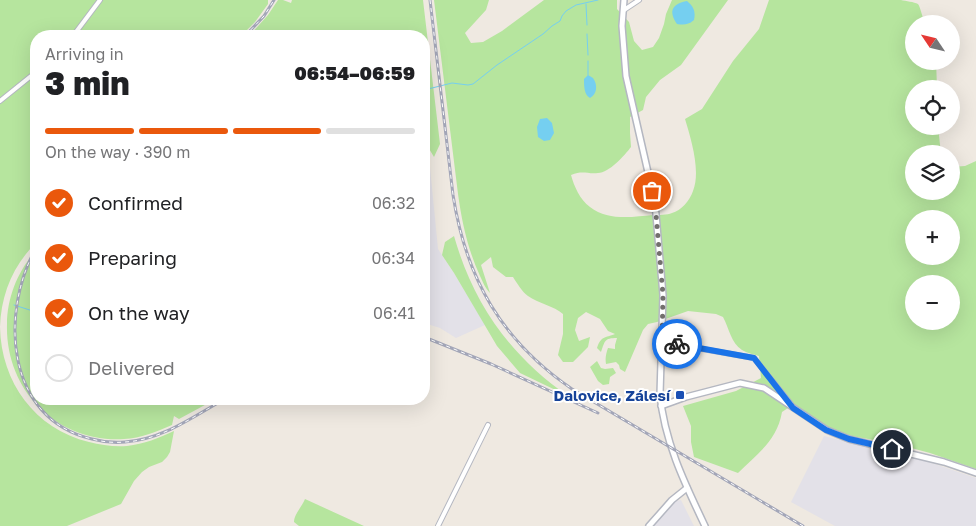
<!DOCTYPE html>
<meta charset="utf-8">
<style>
:root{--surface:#fff;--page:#f6f6f6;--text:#202124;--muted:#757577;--line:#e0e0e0;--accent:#ea580c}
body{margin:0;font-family:"Golos Text",sans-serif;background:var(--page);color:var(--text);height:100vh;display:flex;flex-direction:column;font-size:19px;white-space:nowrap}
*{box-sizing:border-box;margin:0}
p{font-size:16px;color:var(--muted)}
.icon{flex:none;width:28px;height:28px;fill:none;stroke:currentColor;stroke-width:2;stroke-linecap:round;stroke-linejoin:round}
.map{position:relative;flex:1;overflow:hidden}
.panel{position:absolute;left:30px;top:30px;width:400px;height:375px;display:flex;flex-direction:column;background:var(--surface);border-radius:20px;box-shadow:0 5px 20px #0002}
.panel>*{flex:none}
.needle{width:32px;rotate:305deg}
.buttons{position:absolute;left:905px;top:15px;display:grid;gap:10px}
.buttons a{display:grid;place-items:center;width:55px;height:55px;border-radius:50%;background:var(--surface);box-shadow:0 5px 20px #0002;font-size:25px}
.pin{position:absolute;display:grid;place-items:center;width:42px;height:42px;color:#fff;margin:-21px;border:2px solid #fff;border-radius:50%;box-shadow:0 1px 5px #0007}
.courier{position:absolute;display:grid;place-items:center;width:50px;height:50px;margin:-25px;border:4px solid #1a73e8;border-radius:50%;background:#fff;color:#222;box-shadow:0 1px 6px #0007}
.head em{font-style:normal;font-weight:800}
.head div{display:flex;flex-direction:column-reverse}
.head{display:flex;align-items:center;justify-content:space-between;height:85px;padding:0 15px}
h1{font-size:32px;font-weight:800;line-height:38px}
.bar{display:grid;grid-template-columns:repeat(4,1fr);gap:8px 5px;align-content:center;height:60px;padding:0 15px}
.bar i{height:6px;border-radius:4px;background:var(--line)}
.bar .on{background:var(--accent)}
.bar p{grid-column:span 4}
ol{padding:0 15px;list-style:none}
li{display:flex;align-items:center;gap:15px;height:55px}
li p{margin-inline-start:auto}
li .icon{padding:5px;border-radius:50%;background:var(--accent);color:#fff;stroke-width:4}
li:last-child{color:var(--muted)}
li i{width:28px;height:28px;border:2px solid var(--line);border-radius:50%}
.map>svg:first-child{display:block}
.industrial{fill:#e3e1e8}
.green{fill:#b6e59e;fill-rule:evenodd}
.water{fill:#75cff0}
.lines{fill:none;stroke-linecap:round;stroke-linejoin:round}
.stream{stroke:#75cff0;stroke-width:1}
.street-casing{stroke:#b4b7c1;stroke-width:6}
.secondary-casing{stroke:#b4b7c1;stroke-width:8}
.street{stroke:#fff;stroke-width:4}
.secondary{stroke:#fff;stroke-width:5}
.rail-casing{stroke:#a3a6b8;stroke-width:3}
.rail{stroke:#fff;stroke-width:1;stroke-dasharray:4;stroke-linecap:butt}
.done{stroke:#726f6d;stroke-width:5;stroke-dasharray:0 9}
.route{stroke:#1a73e8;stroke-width:6}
.transit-dot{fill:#1a4fb4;stroke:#fff;stroke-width:2}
.labels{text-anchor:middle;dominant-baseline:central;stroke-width:4;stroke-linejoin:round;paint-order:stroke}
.transit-label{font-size:15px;font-weight:bold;fill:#164399;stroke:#fff;text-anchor:end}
</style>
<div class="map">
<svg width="976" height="526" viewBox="0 0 976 526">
<rect width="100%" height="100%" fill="#efe9e1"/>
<g class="industrial">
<polygon points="424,136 428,147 438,249 454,273 485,325 456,338 440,328 424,323"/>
<polygon points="824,436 932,463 976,478 976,526 835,526 791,502"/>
<polygon points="681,500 694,526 653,526 675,501"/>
</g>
<g class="green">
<path d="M0 0H268V4L255 22 241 36H36V243C13 265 1 295 0 327Z"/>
<polygon points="278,0 283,0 291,3 292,0 423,0 440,144 434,157 428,147 424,136 424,36 249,36 268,15"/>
<path d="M434 0H489L486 10 465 33 471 43 483 42 502 31 544 0H617V9L629 22 634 41 642 50 653 47 659 38 664 24 666 14 672 0H728L681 65 660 80 646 97 643 110 630 117V133L631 147C625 155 609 173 598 173 586 174 583 170 571 175 574 186 580 200 590 207 608 221 632 217 653 215 659 215 667 215 672 213 681 211 690 200 693 191 701 171 691 139 685 119L702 109 733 61 759 29 769 0H901C906 1 914 2 918 4 920 6 923 19 925 24H914V61H936L937 87V89H914V126H938L941 154H914V191H951V167L965 166 976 161V469L930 453 900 445 852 436 828 428 794 404 782 412C777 441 757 454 738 473L694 457 691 442V426L683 406 736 391 761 378 759 356C753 354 747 353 742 350 731 343 729 328 723 317L716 314 688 311 657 322 648 324 643 330 625 372 620 369 619 365 616 362 606 364C605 358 606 354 608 348L615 349V345L617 338C604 338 605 341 601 352L597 348C601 336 605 338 615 334L608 331 600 319 586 312 578 318 575 330 579 341 590 337 588 347 573 362H563L558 355 563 334V314C554 306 538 303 528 296 522 292 517 283 513 277H506L493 267 491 257 481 265 490 293C485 288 483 282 480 276 468 250 462 223 458 194ZM914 219H951V256H914ZM914 284H951V321H914Z"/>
<path d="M454 236C473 303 510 356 568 396L520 373 497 346 454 273 442 255 445 242Z"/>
<path d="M36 251V399H216L179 419 174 416 172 425C156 432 141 438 124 439 57 443 5 390 7 324 7 298 18 270 36 251Z"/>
<path d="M0 327C1 382 35 429 89 442 101 445 114 447 127 446 144 444 159 438 174 431L170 452 167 457 162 462 149 467 142 472 134 481 121 504 67 526H0Z"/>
<polygon points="597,361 601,368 605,369 613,368 616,373 610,377 609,384 603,385 598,381 590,367"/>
<path d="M305 499 364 526H299L294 522C294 514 302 507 305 499Z"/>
</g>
<g class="water">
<path d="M687 1C693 6 696 11 694 20 688 25 684 25 677 24 668 11 672 4 687 1Z"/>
<path d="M588 75 593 78C598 85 597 94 590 98 584 95 584 86 584 79Z"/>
<polygon points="547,118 552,123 554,133 550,140 544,141 538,137 537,127 540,119"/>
</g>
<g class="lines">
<g class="stream">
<polyline points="586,4 587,25"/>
<polyline points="587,34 588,55"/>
<polyline points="588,61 588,75"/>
<polyline points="424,90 452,83 468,85 473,84 497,65 543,34 552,26 560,21 562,16 566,11 576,5 598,0"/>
<polyline points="14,305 36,312"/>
</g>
<defs>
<g id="street">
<polyline points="624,10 639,0"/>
<polyline points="73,36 100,0"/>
<polyline points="0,101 36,72"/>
<polyline points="662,342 754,358 791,404"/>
<polyline points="438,526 488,425"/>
</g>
<g id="secondary">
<path d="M624 0 622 26 626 76 655 203 663 295 660 394C664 441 685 484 705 526"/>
<polyline points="661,406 686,397 740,383 764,388 827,430 849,439 944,462 976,473"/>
<polyline points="649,526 672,500 687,488"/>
</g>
</defs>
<use href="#street" class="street-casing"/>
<use href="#secondary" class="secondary-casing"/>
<use href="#street" class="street"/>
<use href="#secondary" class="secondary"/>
<defs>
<g id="rail">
<path d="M430 0 453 195C466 279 502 341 572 389L803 526"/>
<polyline points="245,36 264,16 274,0"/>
<path d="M36 248C0 312 5 419 92 439 103 442 114 443 125 442 162 440 194 416 225 399"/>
<polyline points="424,337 491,364 598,413"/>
</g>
</defs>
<use href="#rail" class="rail-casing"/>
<use href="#rail" class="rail"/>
</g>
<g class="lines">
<polyline class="done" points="652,191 655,203 663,295 662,342 677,344"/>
<polyline class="route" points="677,344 754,358 793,408 826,430 849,439 892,449"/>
</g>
<rect class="transit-dot" x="675" y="390" width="10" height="10" rx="2.5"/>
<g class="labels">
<g class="transit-label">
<text x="670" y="395">Dalovice, Zálesí</text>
</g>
</g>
</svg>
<div class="buttons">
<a><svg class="needle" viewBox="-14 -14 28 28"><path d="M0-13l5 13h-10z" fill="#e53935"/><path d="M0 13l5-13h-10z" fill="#757577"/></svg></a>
<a><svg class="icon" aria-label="locate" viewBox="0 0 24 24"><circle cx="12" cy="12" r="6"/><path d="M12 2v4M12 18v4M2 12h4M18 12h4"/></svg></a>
<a><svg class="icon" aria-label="layers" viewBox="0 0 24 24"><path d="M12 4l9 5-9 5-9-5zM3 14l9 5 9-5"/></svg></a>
<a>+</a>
<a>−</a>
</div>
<div class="pin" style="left:652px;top:191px;background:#ea580c"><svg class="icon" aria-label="bag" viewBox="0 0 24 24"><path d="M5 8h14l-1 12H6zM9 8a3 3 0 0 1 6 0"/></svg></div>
<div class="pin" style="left:892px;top:449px;background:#1f2937"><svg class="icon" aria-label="home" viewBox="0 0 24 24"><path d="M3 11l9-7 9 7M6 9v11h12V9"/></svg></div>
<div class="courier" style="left:677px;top:344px"><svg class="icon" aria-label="bike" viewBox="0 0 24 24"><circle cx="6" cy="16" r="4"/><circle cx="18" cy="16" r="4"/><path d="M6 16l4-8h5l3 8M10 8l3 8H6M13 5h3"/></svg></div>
<section class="panel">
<div class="head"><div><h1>3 min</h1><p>Arriving in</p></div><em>06:54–06:59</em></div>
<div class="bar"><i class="on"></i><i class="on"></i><i class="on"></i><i></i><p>On the way · 390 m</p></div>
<ol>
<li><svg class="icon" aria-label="check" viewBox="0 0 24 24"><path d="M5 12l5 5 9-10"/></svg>Confirmed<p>06:32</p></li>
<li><svg class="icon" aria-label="check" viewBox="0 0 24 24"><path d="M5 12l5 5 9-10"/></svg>Preparing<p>06:34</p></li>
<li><svg class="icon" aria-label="check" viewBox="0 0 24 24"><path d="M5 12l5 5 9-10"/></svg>On the way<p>06:41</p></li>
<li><i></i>Delivered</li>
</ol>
</section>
</div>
